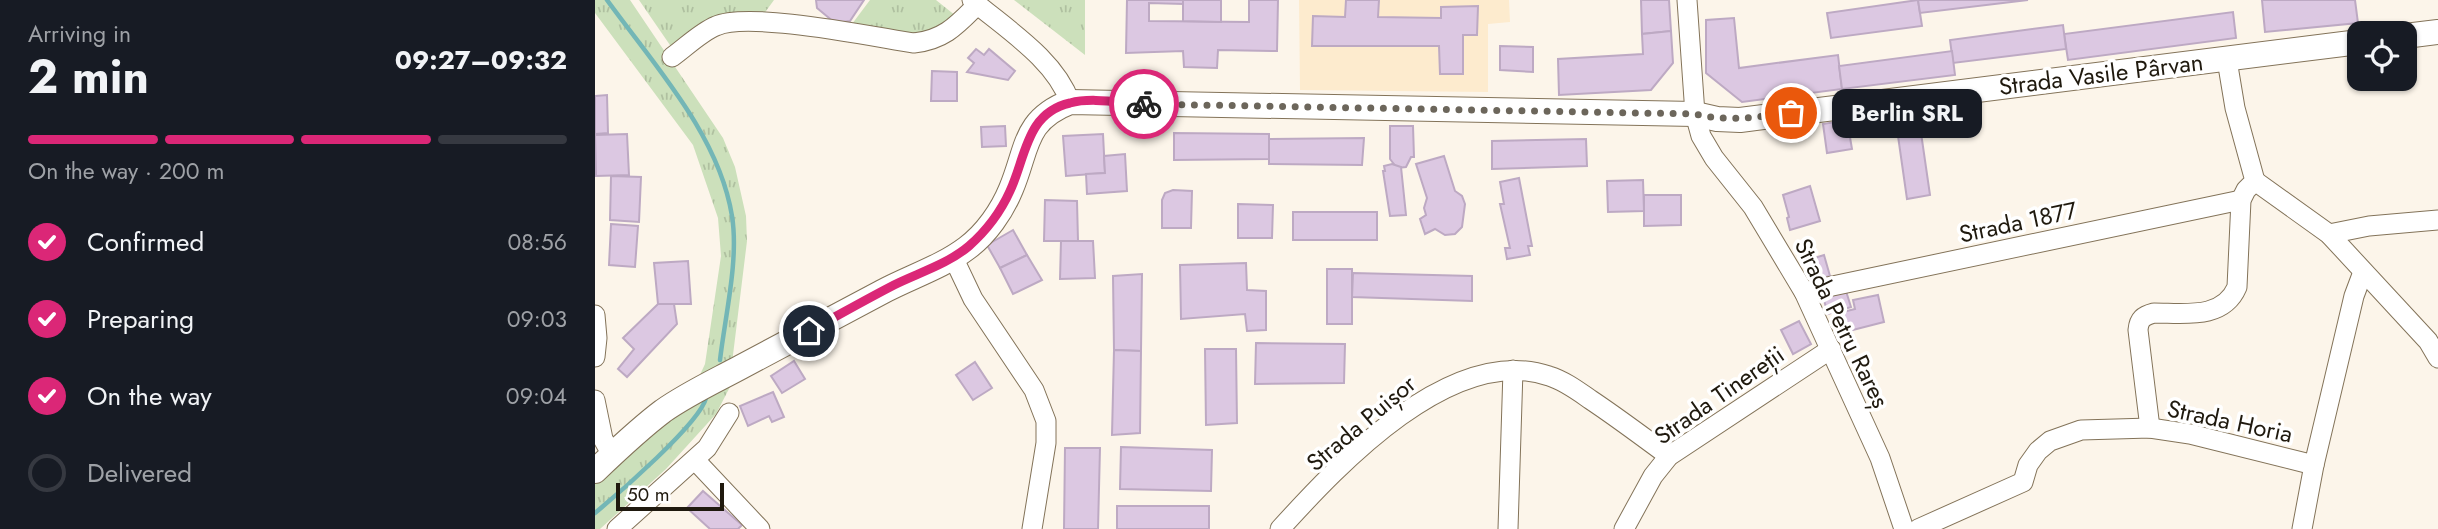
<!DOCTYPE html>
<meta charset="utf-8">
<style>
:root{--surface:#171b24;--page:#242831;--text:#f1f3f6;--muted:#9ea1a6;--line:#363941;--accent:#db2777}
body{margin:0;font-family:Jost,sans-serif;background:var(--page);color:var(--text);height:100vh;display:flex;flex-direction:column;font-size:26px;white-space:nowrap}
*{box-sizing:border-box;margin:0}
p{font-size:23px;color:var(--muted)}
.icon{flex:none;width:38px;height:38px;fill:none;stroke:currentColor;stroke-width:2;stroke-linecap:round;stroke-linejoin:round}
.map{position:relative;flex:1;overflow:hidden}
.panel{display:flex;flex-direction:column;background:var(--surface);width:595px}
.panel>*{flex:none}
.controls{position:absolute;left:1752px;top:21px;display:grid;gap:14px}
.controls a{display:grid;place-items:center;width:70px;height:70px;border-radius:14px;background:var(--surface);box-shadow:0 2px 5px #0004;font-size:35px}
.scale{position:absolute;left:21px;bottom:18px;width:108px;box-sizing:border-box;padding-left:7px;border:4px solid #1f190e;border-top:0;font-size:19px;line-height:24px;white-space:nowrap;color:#1f190e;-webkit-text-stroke:5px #fff;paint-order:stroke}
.pin{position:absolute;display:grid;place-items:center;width:60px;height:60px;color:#fff;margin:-30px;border:4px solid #fff;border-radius:50%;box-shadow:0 2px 7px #0007}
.courier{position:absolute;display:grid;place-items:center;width:70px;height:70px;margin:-35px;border:5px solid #db2777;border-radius:50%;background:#fff;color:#222;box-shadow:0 2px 9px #0007}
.bubble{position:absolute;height:49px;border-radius:14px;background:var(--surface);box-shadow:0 2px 5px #0004;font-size:23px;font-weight:700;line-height:49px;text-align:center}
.summary em{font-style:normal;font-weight:700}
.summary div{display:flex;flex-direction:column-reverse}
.summary{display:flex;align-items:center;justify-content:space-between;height:119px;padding:0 28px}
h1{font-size:46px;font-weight:700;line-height:52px}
.bar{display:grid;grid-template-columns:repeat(4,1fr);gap:10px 7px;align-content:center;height:84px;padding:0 28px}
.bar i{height:9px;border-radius:5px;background:var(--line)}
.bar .current{background:var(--accent)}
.bar p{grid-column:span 4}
ol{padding:0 28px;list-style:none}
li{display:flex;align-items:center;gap:21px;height:77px}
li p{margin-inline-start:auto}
li .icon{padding:7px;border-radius:50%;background:var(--accent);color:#fff;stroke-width:4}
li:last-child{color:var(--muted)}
li i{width:38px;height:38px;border:4px solid var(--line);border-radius:50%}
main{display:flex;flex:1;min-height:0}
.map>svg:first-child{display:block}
.built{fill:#fdebce}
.grass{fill:url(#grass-tufts)}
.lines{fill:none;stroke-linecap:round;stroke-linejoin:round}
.stream{stroke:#73b6b6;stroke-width:4.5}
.building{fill:#dcc8e2;stroke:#bda9c3;stroke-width:2}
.minor-casing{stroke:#837359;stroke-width:21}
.major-casing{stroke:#837359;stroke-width:26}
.minor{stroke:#fff;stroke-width:19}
.major{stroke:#fff;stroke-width:24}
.done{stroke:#6c665b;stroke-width:7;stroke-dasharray:0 12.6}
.route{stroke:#db2777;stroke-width:9}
.labels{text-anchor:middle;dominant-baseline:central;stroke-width:7;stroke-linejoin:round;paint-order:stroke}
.street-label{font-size:24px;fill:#1f190e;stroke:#fff}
</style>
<main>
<section class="panel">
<div class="summary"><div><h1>2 min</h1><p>Arriving in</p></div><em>09:27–09:32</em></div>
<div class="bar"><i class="current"></i><i class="current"></i><i class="current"></i><i></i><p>On the way · 200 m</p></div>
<ol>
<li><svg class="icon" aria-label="check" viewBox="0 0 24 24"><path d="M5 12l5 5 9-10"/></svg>Confirmed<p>08:56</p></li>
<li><svg class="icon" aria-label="check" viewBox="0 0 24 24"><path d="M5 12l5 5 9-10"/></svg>Preparing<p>09:03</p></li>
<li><svg class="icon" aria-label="check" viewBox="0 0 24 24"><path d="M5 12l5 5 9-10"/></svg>On the way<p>09:04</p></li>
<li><i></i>Delivered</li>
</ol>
</section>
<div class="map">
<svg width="1843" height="529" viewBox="0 0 1843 529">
<defs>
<pattern id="grass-tufts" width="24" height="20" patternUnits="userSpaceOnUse" patternTransform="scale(1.75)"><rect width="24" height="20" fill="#cce0bb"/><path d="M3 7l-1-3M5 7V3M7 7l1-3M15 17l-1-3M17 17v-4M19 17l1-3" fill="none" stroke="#afc0a0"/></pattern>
</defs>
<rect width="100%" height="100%" fill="#fcf5ea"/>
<polygon class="built" points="704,0 914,0 915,22 893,24 893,92 705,90"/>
<g class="grass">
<polygon points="0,0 35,0 128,138 140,167 151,216 152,241 138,355 137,383 121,414 71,469 5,529 0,529 0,484 91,405 110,364 126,256 123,218 98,145 0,13"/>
<polygon points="44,0 179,0 166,18 77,48"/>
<polygon points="275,0 341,0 361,16 338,35 318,37 254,28"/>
<polygon points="419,0 490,0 490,55"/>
</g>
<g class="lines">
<g class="stream">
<path d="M12 0C59 65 124 135 137 216 144 260 130 316 125 360"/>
<path d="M0 513C23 494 105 423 111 398"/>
</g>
</g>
<g class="building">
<polygon points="221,0 269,0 255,21 240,23 222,8"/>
<polygon points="532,0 588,0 588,4 554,3 554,21 654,22 654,0 683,0 682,51 623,50 622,68 589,67 588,51 531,53"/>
<polygon points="588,0 626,0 626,22 588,21"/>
<polygon points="751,0 784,0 783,17 846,18 846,7 883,6 882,35 868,35 868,74 845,74 844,46 717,46 718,16 750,17"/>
<polygon points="1046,0 1074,0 1076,31 1047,34"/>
<polygon points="1323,0 1327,26 1236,38 1232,13"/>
<polygon points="1323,0 1433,0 1325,13"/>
<polygon points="1667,0 1760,0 1763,23 1670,32"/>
<polygon points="1638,12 1641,38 1473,60 1469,34"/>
<polygon points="1139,18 1144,68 1243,55 1247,89 1147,102 1111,73 1111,20"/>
<polygon points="1468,25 1471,49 1358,63 1355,40"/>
<polygon points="1076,31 1078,63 1056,90 964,95 963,59 1048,54 1047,34"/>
<polygon points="905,46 938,47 938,72 905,70"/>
<polygon points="381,49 389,55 394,49 420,71 413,80 372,72 379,63 373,58"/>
<polygon points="1357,51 1360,75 1247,89 1244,66"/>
<polygon points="337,71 362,72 362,101 336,101"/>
<polygon points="12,95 13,133 0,134 0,96"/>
<polygon points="1252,120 1257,149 1232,153 1228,124"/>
<polygon points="410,126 411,146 387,147 386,127"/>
<polygon points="795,126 818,126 819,157 816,157 811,167 802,168 795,159"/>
<polygon points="1325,126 1335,195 1312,199 1302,129"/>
<polygon points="579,133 674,134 674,159 579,160"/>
<polygon points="32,134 34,175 1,176 0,135"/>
<polygon points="508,134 510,173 471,176 468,136"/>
<polygon points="769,138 767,165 674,164 674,139"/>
<polygon points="991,139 992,166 897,169 897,141"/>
<polygon points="530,154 532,191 492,194 491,174 510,173 509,156"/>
<polygon points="849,156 860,191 867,196 870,204 867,227 860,234 850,235 840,229 830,234 825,219 831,215 829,208 832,198 821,164"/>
<polygon points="797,164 806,167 811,215 795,216 788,171 790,171 789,166"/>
<polygon points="16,176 46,177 44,222 15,220"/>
<polygon points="924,178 937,246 933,246 935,255 912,259 910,248 915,248 905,204 909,204 905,182"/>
<polygon points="1048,180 1049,211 1013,212 1012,181"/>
<polygon points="1215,186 1225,221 1195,230 1192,218 1194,217 1188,195"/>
<polygon points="578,190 597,191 596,228 567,228 567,200 570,193"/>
<polygon points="1049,195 1086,195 1086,225 1049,226"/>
<polygon points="450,200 482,201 483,241 449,241"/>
<polygon points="643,204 678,205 677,238 643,238"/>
<rect x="698" y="212" width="84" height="28"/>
<polygon points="16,224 43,226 40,267 14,265"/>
<polygon points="418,230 432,255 405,268 392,245"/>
<polygon points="466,241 498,241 500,278 465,279"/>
<polygon points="432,255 447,280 418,294 405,268"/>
<polygon points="1229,255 1235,276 1217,281 1210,261"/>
<polygon points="93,261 96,304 63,304 59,263"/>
<polygon points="651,263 652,290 671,291 671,330 652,331 650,314 586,319 585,265"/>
<rect x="732" y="269" width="25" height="55"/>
<polygon points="758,273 877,276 877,301 757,297"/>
<polygon points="547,274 546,351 519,350 518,276"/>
<polygon points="1251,291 1256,307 1233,314 1228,297"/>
<polygon points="1283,295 1289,322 1246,333 1240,314 1260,309 1258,300"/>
<polygon points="63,304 79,304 82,324 32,377 23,369 39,349 28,338"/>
<polygon points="1204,321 1216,344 1198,354 1186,330"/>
<polygon points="661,343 750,344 749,383 660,384"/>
<polygon points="610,349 641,349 642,423 611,425"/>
<polygon points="519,350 546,351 545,433 517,435"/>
<polygon points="199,361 210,379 187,393 176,376"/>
<polygon points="380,362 397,388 378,400 361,375"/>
<polygon points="178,392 189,417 177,422 174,416 153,426 145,406"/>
<polygon points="526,447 617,450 616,491 525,489"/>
<polygon points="470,448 505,448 503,529 469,529"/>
<polygon points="108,491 147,525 143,529 115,529 92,508"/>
<rect x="522" y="506" width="92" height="23"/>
</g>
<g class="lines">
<defs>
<g id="minor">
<path d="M377 0C411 29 460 59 475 102"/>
<polyline points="1092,0 1100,114 1106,136 1119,158 1158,207 1209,292 1285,458 1309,529"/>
<path d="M77 57C91 47 106 32 121 26 154 11 279 37 319 43 349 40 362 25 382 5"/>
<polyline points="1660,181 1734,234 1833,341 1843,358"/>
<polyline points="1734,234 1774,226 1843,220"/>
<polyline points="358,257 378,299 439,390 451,421 451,443 437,529"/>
<polyline points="1209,292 1646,200"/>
<polyline points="0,315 2,338 0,357"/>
<polyline points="0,400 8,439 17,455"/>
<path d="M1555 428 1543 330C1544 319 1548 316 1559 313 1589 313 1628 320 1642 287L1646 200 1651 190 1660 181 1640 108 1632 60"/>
<polyline points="100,460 165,529"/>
<polyline points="22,529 112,448 134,413"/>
<path d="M685 529C744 464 857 343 954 376 970 381 983 391 996 400 1023 418 1048 437 1074 456"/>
<polyline points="913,529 918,370"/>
<polyline points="1029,529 1058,476 1074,456 1236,349"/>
<polyline points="1323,529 1428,482 1433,465 1443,451 1455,441 1486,430 1555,428 1595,434 1719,465"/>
<polyline points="1707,529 1719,465 1759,296 1768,272"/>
</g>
<g id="major">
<polyline points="1810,36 1843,32"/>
<path d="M0 471C22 450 44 429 68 411 92 394 120 381 146 367 193 342 240 317 287 292 315 277 347 267 372 248 391 234 407 211 416 189 433 149 428 120 475 102L1100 114 1122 119 1145 120 1764 42"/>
</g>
</defs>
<use href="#minor" class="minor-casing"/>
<use href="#major" class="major-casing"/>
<use href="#minor" class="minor"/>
<use href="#major" class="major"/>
</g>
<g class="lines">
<path class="done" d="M549 104 1100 114C1133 122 1162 117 1196 113"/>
<path class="route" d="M214 331C242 316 270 300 299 285 323 273 353 264 374 246 391 231 406 211 415 191 431 157 431 113 475 103 497 97 526 103 549 104"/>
</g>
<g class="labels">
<g class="street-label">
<text transform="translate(1506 74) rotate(-7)">Strada Vasile Pârvan</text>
<text transform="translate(1423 222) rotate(-12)">Strada 1877</text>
<text transform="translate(1247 323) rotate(64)">Strada Petru Rareș</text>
<text transform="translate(1124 395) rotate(-35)">Strada Tinereții</text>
<text transform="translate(1635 421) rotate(12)">Strada Horia</text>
<text transform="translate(766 423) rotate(-40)">Strada Puișor</text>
</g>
</g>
</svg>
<div class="controls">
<a><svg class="icon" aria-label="locate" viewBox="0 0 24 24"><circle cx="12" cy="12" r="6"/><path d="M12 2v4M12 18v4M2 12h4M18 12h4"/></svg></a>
</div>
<div class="scale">50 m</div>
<div class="pin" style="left:1196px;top:113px;background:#ea580c"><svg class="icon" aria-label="bag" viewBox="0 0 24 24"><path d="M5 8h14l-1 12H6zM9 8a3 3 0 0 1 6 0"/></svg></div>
<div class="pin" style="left:214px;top:331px;background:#1f2937"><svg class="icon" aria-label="home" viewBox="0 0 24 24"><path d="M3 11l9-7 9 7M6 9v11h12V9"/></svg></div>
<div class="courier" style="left:549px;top:104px"><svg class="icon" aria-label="bike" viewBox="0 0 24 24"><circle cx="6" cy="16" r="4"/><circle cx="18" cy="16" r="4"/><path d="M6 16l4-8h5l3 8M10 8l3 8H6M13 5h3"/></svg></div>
<div class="bubble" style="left:1237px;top:89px;width:150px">Berlin SRL</div>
</div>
</main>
